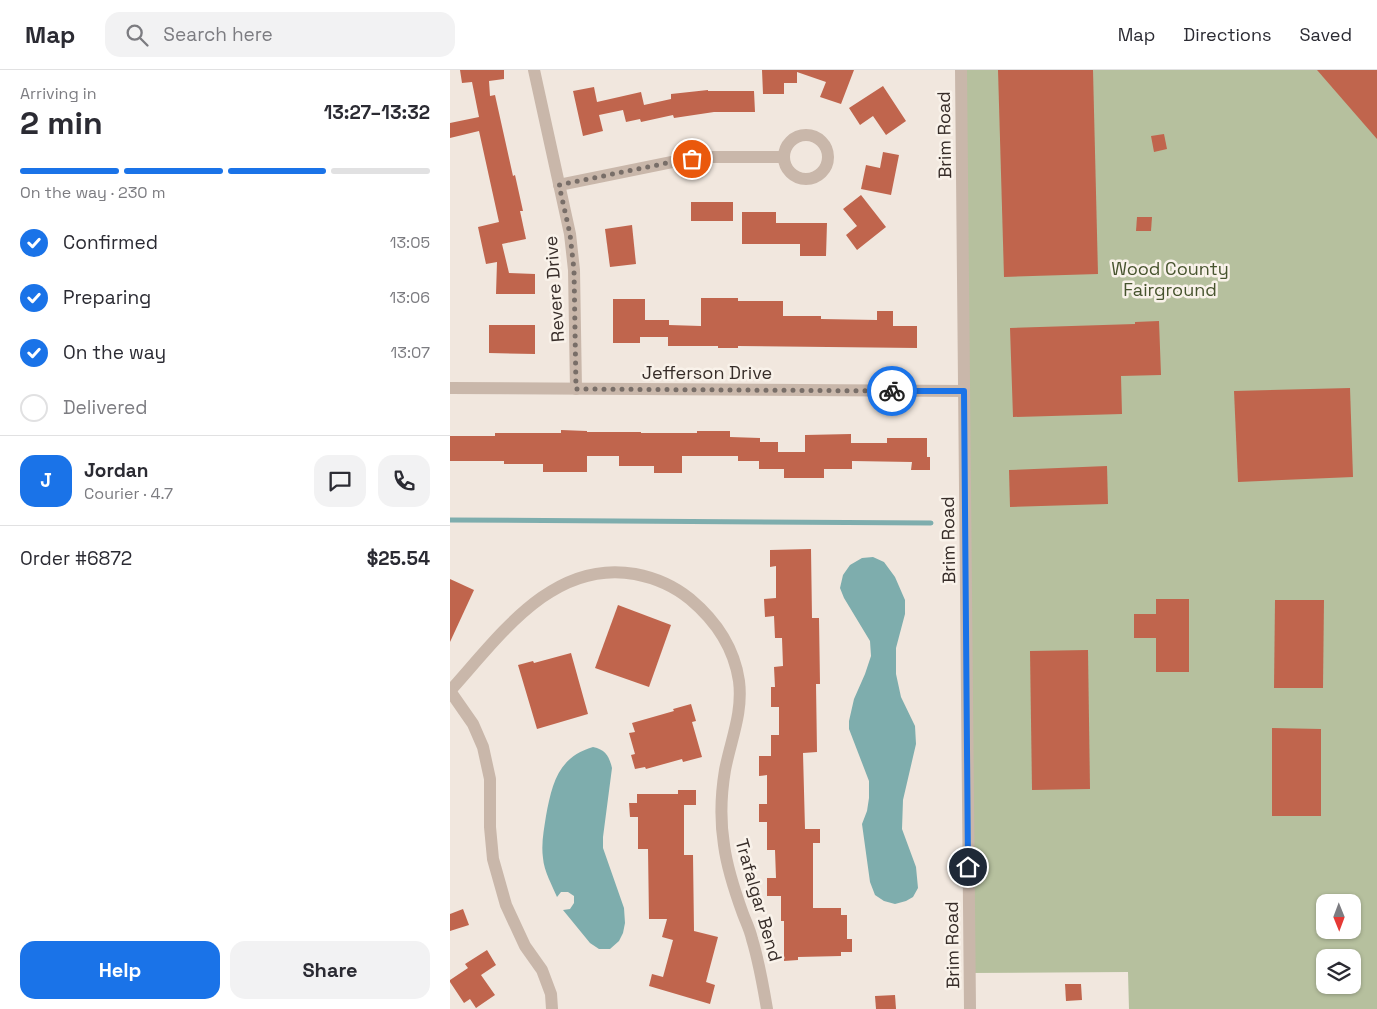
<!DOCTYPE html>
<meta charset="utf-8">
<style>
:root{--surface:#fff;--page:#f2f2f3;--text:#2b2b33;--muted:#7c7c81;--line:#e1e1e2;--accent:#1a73e8}
body{margin:0;font-family:"Space Grotesk",sans-serif;background:var(--page);color:var(--text);height:100vh;display:flex;flex-direction:column;font-size:19px;white-space:nowrap}
*{box-sizing:border-box;margin:0}
p{font-size:16px;color:var(--muted)}
.icon{flex:none;width:28px;height:28px;fill:none;stroke:currentColor;stroke-width:2;stroke-linecap:round;stroke-linejoin:round}
.map{position:relative;flex:1;overflow:hidden}
.drawer{display:flex;flex-direction:column;background:var(--surface);width:450px}
.drawer>*{flex:none}
.needle{width:32px;rotate:179deg}
.tools{position:absolute;left:866px;top:824px;display:grid;gap:10px}
.tools a{display:grid;place-items:center;width:45px;height:45px;border-radius:10px;background:var(--surface);box-shadow:0 1px 4px #0004;font-size:25px}
.pin{position:absolute;display:grid;place-items:center;width:42px;height:42px;color:#fff;margin:-21px;border:2px solid #fff;border-radius:50%;box-shadow:0 1px 5px #0007}
.courier{position:absolute;display:grid;place-items:center;width:50px;height:50px;margin:-25px;border:4px solid #1a73e8;border-radius:50%;background:#fff;color:#222;box-shadow:0 1px 6px #0007}
.summary em{font-style:normal;font-weight:700}
.summary div{display:flex;flex-direction:column-reverse}
.summary{display:flex;align-items:center;justify-content:space-between;height:85px;padding:0 20px}
h1{font-size:32px;font-weight:700;line-height:38px}
.bar{display:grid;grid-template-columns:repeat(4,1fr);gap:8px 5px;align-content:center;height:60px;padding:0 20px}
.bar i{height:6px;border-radius:4px;background:var(--line)}
.bar .selected{background:var(--accent)}
.bar p{grid-column:span 4}
.line{display:flex;align-items:center;gap:12px;padding:0 20px;border-top:1px solid var(--line)}
.line div{flex:1}
.round{display:grid;place-items:center;flex:none;width:52px;height:52px;border-radius:15px;background:var(--page)}
ol{padding:0 20px;list-style:none}
li{display:flex;align-items:center;gap:15px;height:55px}
li p{margin-inline-start:auto}
li .icon{padding:5px;border-radius:50%;background:var(--accent);color:#fff;stroke-width:4}
li:last-child{color:var(--muted)}
li i{width:28px;height:28px;border:2px solid var(--line);border-radius:50%}
.cta{display:flex;gap:10px;margin-top:auto;padding:10px 20px}
.cta a{flex:1;height:58px;border-radius:15px;background:var(--accent);color:#fff;font-size:20px;font-weight:700;line-height:58px;text-align:center}
.cta a+a{background:var(--page);color:var(--text)}
header{display:flex;align-items:center;gap:30px;box-sizing:border-box;height:70px;padding:0 25px;background:var(--surface);border-bottom:1px solid var(--line)}
header strong{font-size:24px}
nav{display:flex;gap:28px;margin-inline-start:auto;font-size:18px}
.search{width:350px;height:45px;background:var(--page);display:flex;align-items:center;gap:12px;box-sizing:border-box;padding:0 18px;border-radius:15px;color:var(--muted);font-size:19px}
main{display:flex;flex:1;min-height:0}
.map>svg:first-child{display:block}
.green{fill:#b6c09e;fill-rule:evenodd}
.water{fill:#7eadad}
.lines{fill:none;stroke-linecap:round;stroke-linejoin:round}
.stream{stroke:#7eadad;stroke-width:5}
.building{fill:#c0654d}
.minor{stroke:#c9b7aa;stroke-width:12}
.tertiary{stroke:#c9b7aa;stroke-width:12}
.done{stroke:#786e68;stroke-width:5;stroke-dasharray:0 9}
.route{stroke:#1a73e8;stroke-width:6}
.labels{text-anchor:middle;dominant-baseline:central;stroke-width:5;stroke-linejoin:round;paint-order:stroke}
.street-label{font-size:18px;fill:#372d29;stroke:#f9f2ea}
.park-label{font-size:18px;fill:#47542e;stroke:#f9f2ea}
</style>
<header>
<strong>Map</strong>
<div class="search"><svg class="icon" aria-label="search" viewBox="0 0 24 24"><circle cx="10" cy="10" r="6"/><path d="M15 15l6 6"/></svg>Search here</div>
<nav><a>Map</a><a>Directions</a><a>Saved</a></nav>
</header>
<main>
<section class="drawer">
<div class="summary"><div><h1>2 min</h1><p>Arriving in</p></div><em>13:27–13:32</em></div>
<div class="bar"><i class="selected"></i><i class="selected"></i><i class="selected"></i><i></i><p>On the way · 230 m</p></div>
<ol>
<li><svg class="icon" aria-label="check" viewBox="0 0 24 24"><path d="M5 12l5 5 9-10"/></svg>Confirmed<p>13:05</p></li>
<li><svg class="icon" aria-label="check" viewBox="0 0 24 24"><path d="M5 12l5 5 9-10"/></svg>Preparing<p>13:06</p></li>
<li><svg class="icon" aria-label="check" viewBox="0 0 24 24"><path d="M5 12l5 5 9-10"/></svg>On the way<p>13:07</p></li>
<li><i></i>Delivered</li>
</ol>
<div class="line" style="height:90px"><b class="round" style="background:var(--accent);color:#fff">J</b><div><b>Jordan</b><p>Courier · 4.7</p></div><a class="round"><svg class="icon" aria-label="chat" viewBox="0 0 24 24"><path d="M4 5h16v11H9l-5 4z"/></svg></a><a class="round"><svg class="icon" aria-label="phone" viewBox="0 0 24 24"><path d="M5 4h4l2 5-3 2q2 4 5 5l2-3 5 2v4C11 20 4 13 5 4z"/></svg></a></div>
<div class="line" style="height:65px"><div>Order #6872</div><b>$25.54</b></div>
<div class="cta"><a>Help</a><a>Share</a></div>
</section>
<div class="map">
<svg width="927" height="939" viewBox="0 0 927 939">
<rect width="100%" height="100%" fill="#f1e7de"/>
<path class="green" d="M511 0H927V939H679L678 902 519 903ZM875 832H902V860H875ZM875 888H902V915H875Z"/>
<g class="water">
<polygon points="423,487 434,492 445,507 455,530 455,544 446,578 446,604 451,627 465,656 466,674 453,730 452,759 466,797 468,818 463,827 456,831 445,834 434,831 425,825 420,812 412,754 417,741 419,728 419,711 399,659 399,651 404,629 415,604 421,586 420,571 394,528 390,518 393,505 400,495 412,488"/>
<path d="M143 677C156 680 159 686 162 698L153 767V778L174 838 175 853 173 863 169 871 160 879H149L140 873 113 840 120 839 124 833V826L118 822H111L107 827C102 815 94 801 93 788 91 774 94 759 96 746 102 714 108 687 143 677Z"/>
</g>
<g class="lines">
<polyline class="stream" points="0,450 481,453"/>
</g>
<g class="building">
<polygon points="10,0 54,0 54,9 39,11 40,26 45,25 63,106 65,105 73,141 70,141 76,169 52,174 59,203 85,204 85,224 46,224 47,192 36,194 28,157 49,152 29,61 0,68 0,53 29,47 22,12 12,13"/>
<polygon points="312,0 404,0 391,34 370,27 376,12 347,2 347,13 334,13 334,24 313,24"/>
<polygon points="548,0 643,0 648,204 554,207"/>
<polygon points="867,0 927,0 927,69"/>
<polygon points="433,16 456,51 436,65 423,46 410,55 399,38"/>
<polygon points="144,17 147,32 191,22 194,35 221,29 221,24 258,20 258,21 304,21 305,42 264,42 224,48 223,45 191,52 190,49 176,52 173,40 149,45 153,61 133,66 123,21"/>
<polygon points="714,64 717,79 704,82 701,66"/>
<polygon points="433,82 449,85 441,125 411,119 416,95 430,98"/>
<polygon points="411,125 436,157 407,180 396,165 407,156 393,139"/>
<rect x="241" y="132" width="42" height="19"/>
<polygon points="292,142 326,142 326,153 377,153 376,186 350,186 350,174 292,174"/>
<polygon points="687,147 702,147 701,161 686,161"/>
<polygon points="182,155 186,194 160,197 155,159"/>
<polygon points="251,228 288,228 288,231 333,231 333,246 371,246 371,249 427,250 427,241 443,241 443,256 467,256 467,278 288,276 288,278 268,278 268,276 218,276 218,267 190,267 190,273 163,273 163,229 195,229 195,250 219,250 219,255 251,256"/>
<polygon points="709,251 711,305 671,306 672,344 563,347 560,258 685,254 685,252"/>
<polygon points="39,255 85,255 85,284 39,283"/>
<polygon points="900,318 903,407 788,412 784,321"/>
<polygon points="111,360 137,361 137,362 191,362 191,363 247,363 247,361 280,361 280,367 310,368 310,372 328,372 328,382 355,382 355,365 401,364 401,373 437,373 437,368 477,368 477,387 480,387 480,400 461,400 462,392 402,391 402,399 374,399 374,408 334,408 334,399 309,399 309,391 288,391 288,386 232,386 232,403 204,403 204,396 169,396 169,386 137,386 137,402 93,402 93,394 54,394 54,391 0,391 0,366 45,366 45,363 111,363"/>
<polygon points="657,396 658,434 560,437 559,400"/>
<polygon points="361,479 362,548 369,548 370,614 366,614 367,682 353,683 355,759 370,759 370,773 363,773 363,838 391,838 391,845 397,845 397,869 402,869 402,882 391,882 391,886 348,887 348,890 334,891 334,851 331,851 331,826 317,826 317,808 326,808 325,780 317,780 317,752 309,752 309,734 317,734 317,705 309,706 309,686 321,686 321,665 329,665 329,637 321,637 321,617 325,617 324,597 333,596 332,568 325,568 324,546 315,547 314,529 326,528 326,496 320,497 320,480"/>
<polygon points="0,509 24,520 0,572"/>
<polygon points="706,529 739,529 739,602 706,602 706,568 684,568 684,544 706,544"/>
<polygon points="825,530 874,530 873,618 824,618"/>
<polygon points="168,535 221,555 199,617 145,598"/>
<polygon points="638,580 640,719 582,720 580,581"/>
<polygon points="121,583 138,644 87,659 68,595 83,591 84,593"/>
<polygon points="241,634 246,651 242,652 252,687 233,692 232,689 196,699 195,697 185,699 181,685 185,684 179,663 185,662 182,653 224,641 223,639"/>
<polygon points="822,658 871,659 871,746 822,746"/>
<polygon points="228,720 246,720 246,735 234,735 234,785 243,785 244,861 268,867 256,912 265,915 260,934 199,916 202,904 213,907 223,870 212,867 217,849 199,849 198,779 188,779 188,747 180,747 179,733 187,733 187,724 228,724"/>
<polygon points="13,839 19,855 0,861 0,844"/>
<polygon points="37,880 46,895 31,905 45,925 26,938 20,929 14,933 0,912 0,910 18,898 15,894"/>
<polygon points="615,914 631,914 632,930 616,931"/>
<polygon points="445,925 446,939 426,939 425,926"/>
</g>
<g class="lines">
<g class="minor">
<polyline points="84,0 120,164 124,200 126,319"/>
<circle cx="356" cy="87" r="22"/>
<polyline points="109,115 222,92 262,87 333,87"/>
<polyline points="0,318 514,321"/>
<path d="M0 621C49 567 102 489 185 504 206 508 224 516 240 529 265 550 284 577 289 611 293 643 281 669 275 700 271 724 270 750 274 775 277 798 285 822 293 844 296 852 300 860 302 869 309 892 313 915 317 939"/>
<polyline points="0,621 23,654 33,677 40,709 40,757 43,789 56,835 75,876 92,900 101,924 102,939"/>
</g>
<polyline class="tertiary" points="511,0 520,939"/>
</g>
<g class="lines">
<polyline class="done" points="242,89 222,92 109,115 120,164 124,200 126,319 442,321"/>
<polyline class="route" points="442,321 514,321 518,797"/>
</g>
<g class="labels">
<g class="street-label">
<text transform="translate(494 65) rotate(-91)">Brim Road</text>
<text transform="translate(104 219) rotate(-94)">Revere Drive</text>
<text x="257" y="302">Jefferson Drive</text>
<text transform="translate(498 470) rotate(-91)">Brim Road</text>
<text transform="translate(309 830) rotate(74)">Trafalgar Bend</text>
<text transform="translate(502 875) rotate(-91)">Brim Road</text>
</g>
<g class="park-label">
<text x="720" y="198">Wood County<tspan x="720" dy="21">Fairground</tspan></text>
</g>
</g>
</svg>
<div class="tools">
<a><svg class="needle" viewBox="-14 -14 28 28"><path d="M0-13l5 13h-10z" fill="#e53935"/><path d="M0 13l5-13h-10z" fill="#7c7c81"/></svg></a>
<a><svg class="icon" aria-label="layers" viewBox="0 0 24 24"><path d="M12 4l9 5-9 5-9-5zM3 14l9 5 9-5"/></svg></a>
</div>
<div class="pin" style="left:242px;top:89px;background:#ea580c"><svg class="icon" aria-label="bag" viewBox="0 0 24 24"><path d="M5 8h14l-1 12H6zM9 8a3 3 0 0 1 6 0"/></svg></div>
<div class="pin" style="left:518px;top:797px;background:#1f2937"><svg class="icon" aria-label="home" viewBox="0 0 24 24"><path d="M3 11l9-7 9 7M6 9v11h12V9"/></svg></div>
<div class="courier" style="left:442px;top:321px"><svg class="icon" aria-label="bike" viewBox="0 0 24 24"><circle cx="6" cy="16" r="4"/><circle cx="18" cy="16" r="4"/><path d="M6 16l4-8h5l3 8M10 8l3 8H6M13 5h3"/></svg></div>
</div>
</main>
